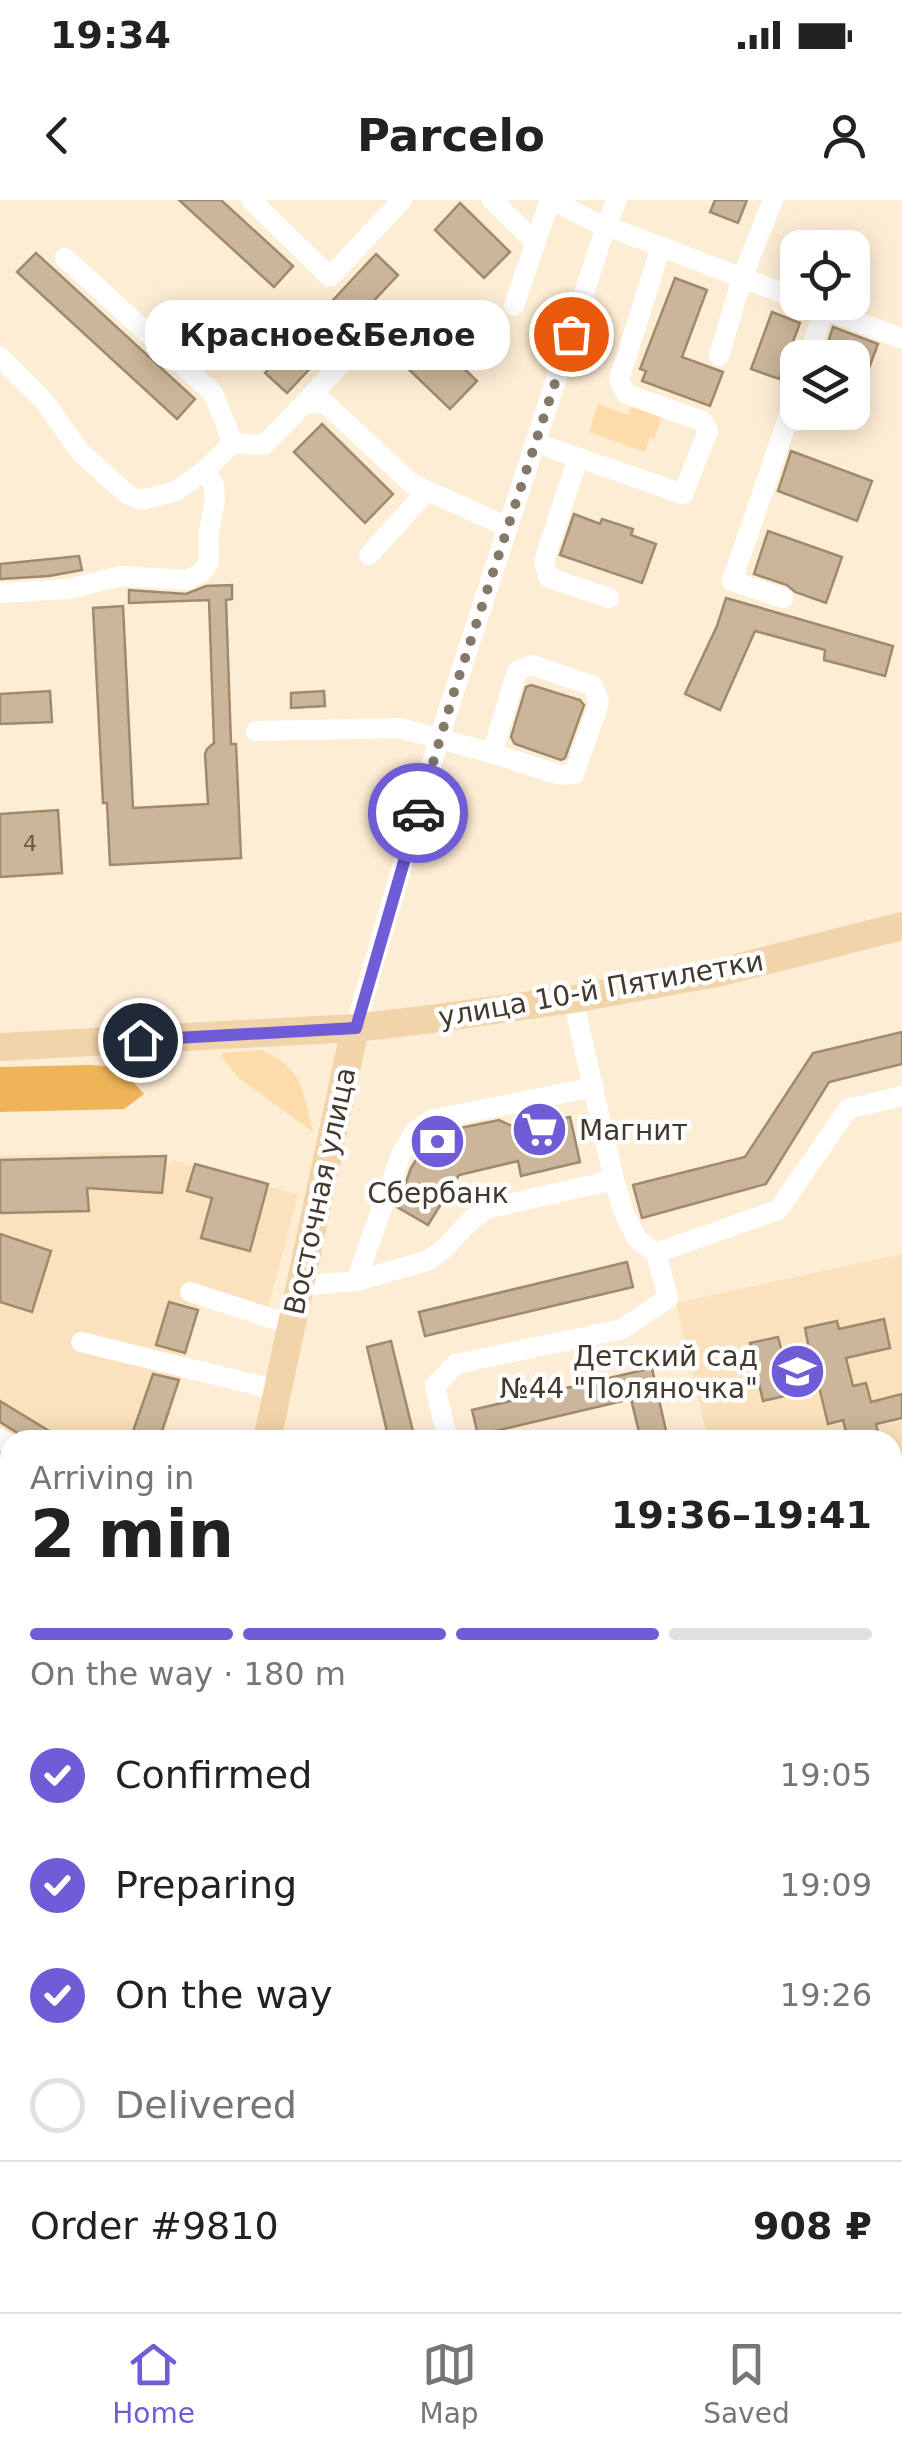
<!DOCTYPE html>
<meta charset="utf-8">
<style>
:root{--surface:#fff;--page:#f6f6f6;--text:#222;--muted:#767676;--line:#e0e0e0;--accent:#6f5cd6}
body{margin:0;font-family:"DejaVu Sans",sans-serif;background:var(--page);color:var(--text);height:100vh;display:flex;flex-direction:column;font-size:38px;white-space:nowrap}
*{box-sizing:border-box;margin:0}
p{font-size:32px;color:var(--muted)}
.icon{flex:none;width:55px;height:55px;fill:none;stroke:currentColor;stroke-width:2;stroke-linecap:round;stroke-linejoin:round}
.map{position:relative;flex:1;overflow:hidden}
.panel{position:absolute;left:0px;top:1230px;width:902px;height:882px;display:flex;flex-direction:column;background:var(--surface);border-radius:30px 30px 0 0;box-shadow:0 5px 25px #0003}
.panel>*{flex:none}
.fabs{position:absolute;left:780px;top:30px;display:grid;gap:20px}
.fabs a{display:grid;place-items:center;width:90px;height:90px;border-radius:20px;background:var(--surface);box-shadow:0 5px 25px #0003;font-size:50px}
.pin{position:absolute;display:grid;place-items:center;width:85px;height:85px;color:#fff;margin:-42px;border:5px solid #fff;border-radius:50%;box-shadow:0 2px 10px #0007}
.courier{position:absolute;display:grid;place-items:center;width:100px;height:100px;margin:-50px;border:8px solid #6f5cd6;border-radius:50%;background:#fff;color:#222;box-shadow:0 2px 12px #0007}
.bubble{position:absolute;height:70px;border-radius:30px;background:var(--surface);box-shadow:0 5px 25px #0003;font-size:32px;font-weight:600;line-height:70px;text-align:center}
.headline em{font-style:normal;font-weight:600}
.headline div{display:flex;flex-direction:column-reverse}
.headline{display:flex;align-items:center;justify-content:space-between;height:170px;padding:0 30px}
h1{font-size:65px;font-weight:600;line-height:75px}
.bar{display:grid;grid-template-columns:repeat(4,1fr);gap:15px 10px;align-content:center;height:120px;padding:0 30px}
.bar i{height:12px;border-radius:8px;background:var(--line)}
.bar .active{background:var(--accent)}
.bar p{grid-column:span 4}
.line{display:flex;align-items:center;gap:25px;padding:0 30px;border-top:2px solid var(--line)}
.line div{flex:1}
ol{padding:0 30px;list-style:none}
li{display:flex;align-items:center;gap:30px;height:110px}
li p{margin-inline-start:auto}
li .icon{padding:10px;border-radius:50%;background:var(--accent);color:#fff;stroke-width:4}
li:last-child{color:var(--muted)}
li i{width:55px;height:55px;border:5px solid var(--line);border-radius:50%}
.status{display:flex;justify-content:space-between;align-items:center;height:70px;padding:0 50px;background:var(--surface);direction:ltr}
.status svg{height:28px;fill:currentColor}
header{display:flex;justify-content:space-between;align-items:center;height:130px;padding:0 30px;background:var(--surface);font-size:45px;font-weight:600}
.tabs{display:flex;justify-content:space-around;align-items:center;height:140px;border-top:2px solid var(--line);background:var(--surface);font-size:28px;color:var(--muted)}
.tabs a{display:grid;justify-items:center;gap:5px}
.tabs .active{color:var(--accent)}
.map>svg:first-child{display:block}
.built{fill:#fbe1bc}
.green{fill:#fedbaa}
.forest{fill:#efb458}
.building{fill:#cbb699;stroke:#9e8a6e;stroke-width:2.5}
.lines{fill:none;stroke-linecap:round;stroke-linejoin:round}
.minor{stroke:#fff;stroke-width:20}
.major{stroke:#f1d4aa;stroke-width:28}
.done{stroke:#847968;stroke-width:10;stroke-dasharray:0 18}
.route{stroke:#6f5cd6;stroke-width:12}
.labels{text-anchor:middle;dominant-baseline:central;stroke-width:9;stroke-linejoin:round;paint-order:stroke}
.number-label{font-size:22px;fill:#655949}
.street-label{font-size:28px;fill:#433a2e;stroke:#fff}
.poi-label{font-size:28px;fill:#433a2e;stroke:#fff;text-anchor:start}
</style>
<div class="status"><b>19:34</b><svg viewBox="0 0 49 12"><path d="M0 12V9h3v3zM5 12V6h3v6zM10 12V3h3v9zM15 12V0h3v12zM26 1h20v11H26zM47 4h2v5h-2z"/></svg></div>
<header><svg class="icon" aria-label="back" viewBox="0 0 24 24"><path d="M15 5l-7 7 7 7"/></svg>Parcelo<svg class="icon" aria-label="person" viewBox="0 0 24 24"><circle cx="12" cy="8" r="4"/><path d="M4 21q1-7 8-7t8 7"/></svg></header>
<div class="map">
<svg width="902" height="2112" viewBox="0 0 902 2112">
<rect width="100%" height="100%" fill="#feedd5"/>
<g class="built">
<polygon points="117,952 170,965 172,960 298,995 268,1108 203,1091 163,1240 10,1240 10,1631 0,1625 0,956"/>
<polygon points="902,1054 902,1304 893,1306 892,1240 708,1240 676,1103"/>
<polygon points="902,1477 902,1637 893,1596 892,1479"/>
</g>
<g class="green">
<polygon points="598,204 628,215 632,205 662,216 654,239 650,237 645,252 589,232"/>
<path d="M260 850C302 864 304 894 313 932L239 878 221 856 223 853Z"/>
<polygon points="893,1881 902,1883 902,2095 892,2089"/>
<polygon points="648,2103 807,2103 815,2112 655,2112"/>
</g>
<polygon class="forest" points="90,865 120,867 144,894 124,909 0,912 0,867"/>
<g class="building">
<polygon points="179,0 221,0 293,66 274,87"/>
<polygon points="715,0 747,0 738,23 710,12"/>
<polygon points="460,3 510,52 484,78 435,30"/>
<polygon points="36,53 195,199 177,219 17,72"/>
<polygon points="376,54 398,75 287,193 265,173"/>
<polygon points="675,78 707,90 682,157 723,172 710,206 642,181 646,171 640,169"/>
<polygon points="772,112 800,123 779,179 751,169"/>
<polygon points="833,127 878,144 866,176 852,171 852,158 823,158"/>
<polygon points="427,133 477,181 450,209 400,161"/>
<polygon points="322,224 393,294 365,323 294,252"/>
<polygon points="791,251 872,281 857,321 778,291"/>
<polygon points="574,314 600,324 602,319 633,329 631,335 656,344 642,383 560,355"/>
<polygon points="768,331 842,357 826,403 795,392 787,385 754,374"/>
<polygon points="79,356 82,370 49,376 0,379 0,364"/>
<polygon points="232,385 232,399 226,400 231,544 236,544 241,658 110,665 107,603 103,603 93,408 123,406 133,608 208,604 205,554 207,549 214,543 209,400 129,403 129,390 186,394 206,386"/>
<polygon points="726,398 893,446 885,476 824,460 825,450 755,431 720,510 685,494 717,426"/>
<polygon points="531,485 580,500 584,505 565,558 561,560 515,544 511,537 526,487"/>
<polygon points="50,491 52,522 0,524 0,494"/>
<polygon points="324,491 325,506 291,508 291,493"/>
<polygon points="58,610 62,673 0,677 0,614"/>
<polygon points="902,832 902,864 829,882 766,984 642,1018 633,985 745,957 813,853"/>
<polygon points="570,917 580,962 521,976 518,961 459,975 428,1025 397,1007 411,968 421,952 419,950 426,940 436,933 499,920 516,928"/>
<polygon points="166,956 162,993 87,988 89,1011 0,1013 0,960"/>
<polygon points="195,964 268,984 250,1051 201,1038 212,998 187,991"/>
<polygon points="0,1034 51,1051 32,1112 0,1102"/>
<polygon points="627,1062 633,1087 425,1136 419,1112"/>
<polygon points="169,1102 198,1110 185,1153 156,1145"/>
<polygon points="884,1119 890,1148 846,1158 853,1186 866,1183 871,1202 902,1194 902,1218 876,1224 880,1240 848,1240 843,1220 828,1224 815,1170 789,1176 793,1194 763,1201 750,1143 778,1137 784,1160 810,1154 805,1128 837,1121 839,1129"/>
<polygon points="391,1141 415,1240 389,1240 367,1147"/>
<polygon points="652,1168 668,1240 641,1240 631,1199 478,1235 472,1210"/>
<polygon points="153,1174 179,1180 159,1240 130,1240"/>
<polygon points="0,1201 64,1240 29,1240 0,1222"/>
</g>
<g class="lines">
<g class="minor">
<polyline points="251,0 330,77 402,0"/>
<polyline points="492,0 536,43"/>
<polyline points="553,0 588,19 798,99"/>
<polyline points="65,58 213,193 233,243"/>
<polyline points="806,102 902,139"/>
<polyline points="514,106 550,0"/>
<polyline points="719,156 742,78 773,0"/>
<polyline points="0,157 45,202 79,251 128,295 141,300 176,291 204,271 233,243 264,245 304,204 325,203 412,284 508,327"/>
<polyline points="808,158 824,109"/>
<polyline points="304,204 387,113"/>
<polyline points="536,243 683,294 708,231 702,221 626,194 619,180 661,47"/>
<polyline points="578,258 544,361 549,378 609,398"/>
<polyline points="369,355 427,291"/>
<polyline points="0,393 68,389 121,376 187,380 202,372 209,362 208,336 215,301 214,285 204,271"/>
<polyline points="783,398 732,381 798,189"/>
<polyline points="256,531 400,528 492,553 560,575 574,574 599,503 593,486 532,465 517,471 492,553"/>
<polyline points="355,828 442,529 606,26 617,0"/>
<polyline points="656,1053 778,1010 848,909 902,896"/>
<polyline points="356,1081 402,952 416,930 431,920 594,887"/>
<polyline points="300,1086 356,1081 427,1061 444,1049 469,1022 486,1009 614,980"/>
<polyline points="190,1092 292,1125"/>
<polyline points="81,1142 277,1190"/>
<polyline points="0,1238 10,1244"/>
<polyline points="448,1240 435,1186 456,1164 622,1129 668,1098 656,1053 637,1039 624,1013 614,980 573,799"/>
<polyline points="0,1458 10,1464"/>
<polyline points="892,1458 902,1456"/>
<polyline points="9,1484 10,1484"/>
<polyline points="0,1667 10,1672"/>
<polyline points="0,1763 10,1731"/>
<polyline points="892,1819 902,1817"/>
<polyline points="0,1912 10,1921"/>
<polyline points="0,1991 10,1987"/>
<polyline points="414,2102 416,2112"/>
<polyline points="129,2112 131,2102"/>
<polyline points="223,2112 233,2102"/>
<polyline points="373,2112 383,2102"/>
</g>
<g class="major">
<polyline points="0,847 355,828 431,819 573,799 717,773 902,726"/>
<polyline points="267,1240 355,828"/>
<polyline points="78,2112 80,2102"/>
</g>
</g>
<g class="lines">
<polyline class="done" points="418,613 454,492 571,134"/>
<polyline class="route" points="140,840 356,828 418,613"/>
</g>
<defs>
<symbol id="supermarket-disc" viewBox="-11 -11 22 22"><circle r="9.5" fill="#6f5cd6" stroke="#fff"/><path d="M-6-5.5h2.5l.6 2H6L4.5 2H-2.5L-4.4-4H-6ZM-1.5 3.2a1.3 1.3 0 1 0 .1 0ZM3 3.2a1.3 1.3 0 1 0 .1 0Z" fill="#fff"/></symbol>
<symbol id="bank-disc" viewBox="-11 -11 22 22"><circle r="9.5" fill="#6f5cd6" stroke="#fff"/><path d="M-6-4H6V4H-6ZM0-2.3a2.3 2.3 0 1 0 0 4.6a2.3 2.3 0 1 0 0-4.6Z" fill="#fff"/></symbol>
<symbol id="school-disc" viewBox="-11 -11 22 22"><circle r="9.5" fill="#6f5cd6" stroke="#fff"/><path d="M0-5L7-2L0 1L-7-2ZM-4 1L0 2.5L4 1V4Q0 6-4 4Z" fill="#fff"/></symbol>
</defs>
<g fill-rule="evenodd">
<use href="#supermarket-disc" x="508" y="898" width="63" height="63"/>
<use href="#bank-disc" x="406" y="910" width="63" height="63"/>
<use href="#school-disc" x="766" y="1140" width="63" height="63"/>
</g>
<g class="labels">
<g class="number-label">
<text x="30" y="643">4</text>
</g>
<g class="street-label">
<text transform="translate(601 789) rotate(-10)">улица 10-й Пятилетки</text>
<text transform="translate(320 991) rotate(-78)">Восточная улица</text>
</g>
<g class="poi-label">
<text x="579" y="930">Магнит</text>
<text x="438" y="993" text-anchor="middle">Сбербанк</text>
<text x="758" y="1156" text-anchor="end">Детский сад<tspan x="758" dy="32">№44 "Поляночка"</tspan></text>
</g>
</g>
</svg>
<div class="fabs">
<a><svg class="icon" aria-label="locate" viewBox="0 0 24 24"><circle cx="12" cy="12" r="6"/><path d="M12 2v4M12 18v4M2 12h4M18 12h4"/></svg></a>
<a><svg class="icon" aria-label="layers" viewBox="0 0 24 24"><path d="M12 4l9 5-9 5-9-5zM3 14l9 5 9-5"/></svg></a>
</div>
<div class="pin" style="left:571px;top:134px;background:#ea580c"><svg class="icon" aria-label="bag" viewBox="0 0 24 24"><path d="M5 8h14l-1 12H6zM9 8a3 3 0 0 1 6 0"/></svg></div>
<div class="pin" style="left:140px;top:840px;background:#1f2937"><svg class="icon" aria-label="home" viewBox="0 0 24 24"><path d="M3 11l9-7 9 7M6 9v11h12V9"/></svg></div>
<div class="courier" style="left:418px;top:613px"><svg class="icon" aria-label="car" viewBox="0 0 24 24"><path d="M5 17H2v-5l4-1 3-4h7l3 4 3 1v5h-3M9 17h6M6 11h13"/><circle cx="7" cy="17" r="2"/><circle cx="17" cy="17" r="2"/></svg></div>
<div class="bubble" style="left:145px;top:100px;width:365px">Красное&amp;Белое</div>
<section class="panel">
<div class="headline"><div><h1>2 min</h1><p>Arriving in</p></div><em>19:36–19:41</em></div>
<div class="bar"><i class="active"></i><i class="active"></i><i class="active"></i><i></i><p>On the way · 180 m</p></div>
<ol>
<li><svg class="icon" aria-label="check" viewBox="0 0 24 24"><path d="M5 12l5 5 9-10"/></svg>Confirmed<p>19:05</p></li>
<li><svg class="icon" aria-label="check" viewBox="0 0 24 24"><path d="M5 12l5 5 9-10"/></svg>Preparing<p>19:09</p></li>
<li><svg class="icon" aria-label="check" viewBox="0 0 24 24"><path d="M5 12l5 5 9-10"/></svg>On the way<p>19:26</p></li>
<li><i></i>Delivered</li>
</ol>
<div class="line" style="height:130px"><div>Order #9810</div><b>908 ₽</b></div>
</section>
</div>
<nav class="tabs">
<a class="active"><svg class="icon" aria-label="home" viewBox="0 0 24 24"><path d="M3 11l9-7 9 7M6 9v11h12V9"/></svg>Home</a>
<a><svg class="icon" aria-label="map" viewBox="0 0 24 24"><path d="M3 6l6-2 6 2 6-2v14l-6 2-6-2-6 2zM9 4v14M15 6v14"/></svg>Map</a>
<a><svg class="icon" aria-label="saved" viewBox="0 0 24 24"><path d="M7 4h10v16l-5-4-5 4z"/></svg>Saved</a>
</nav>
